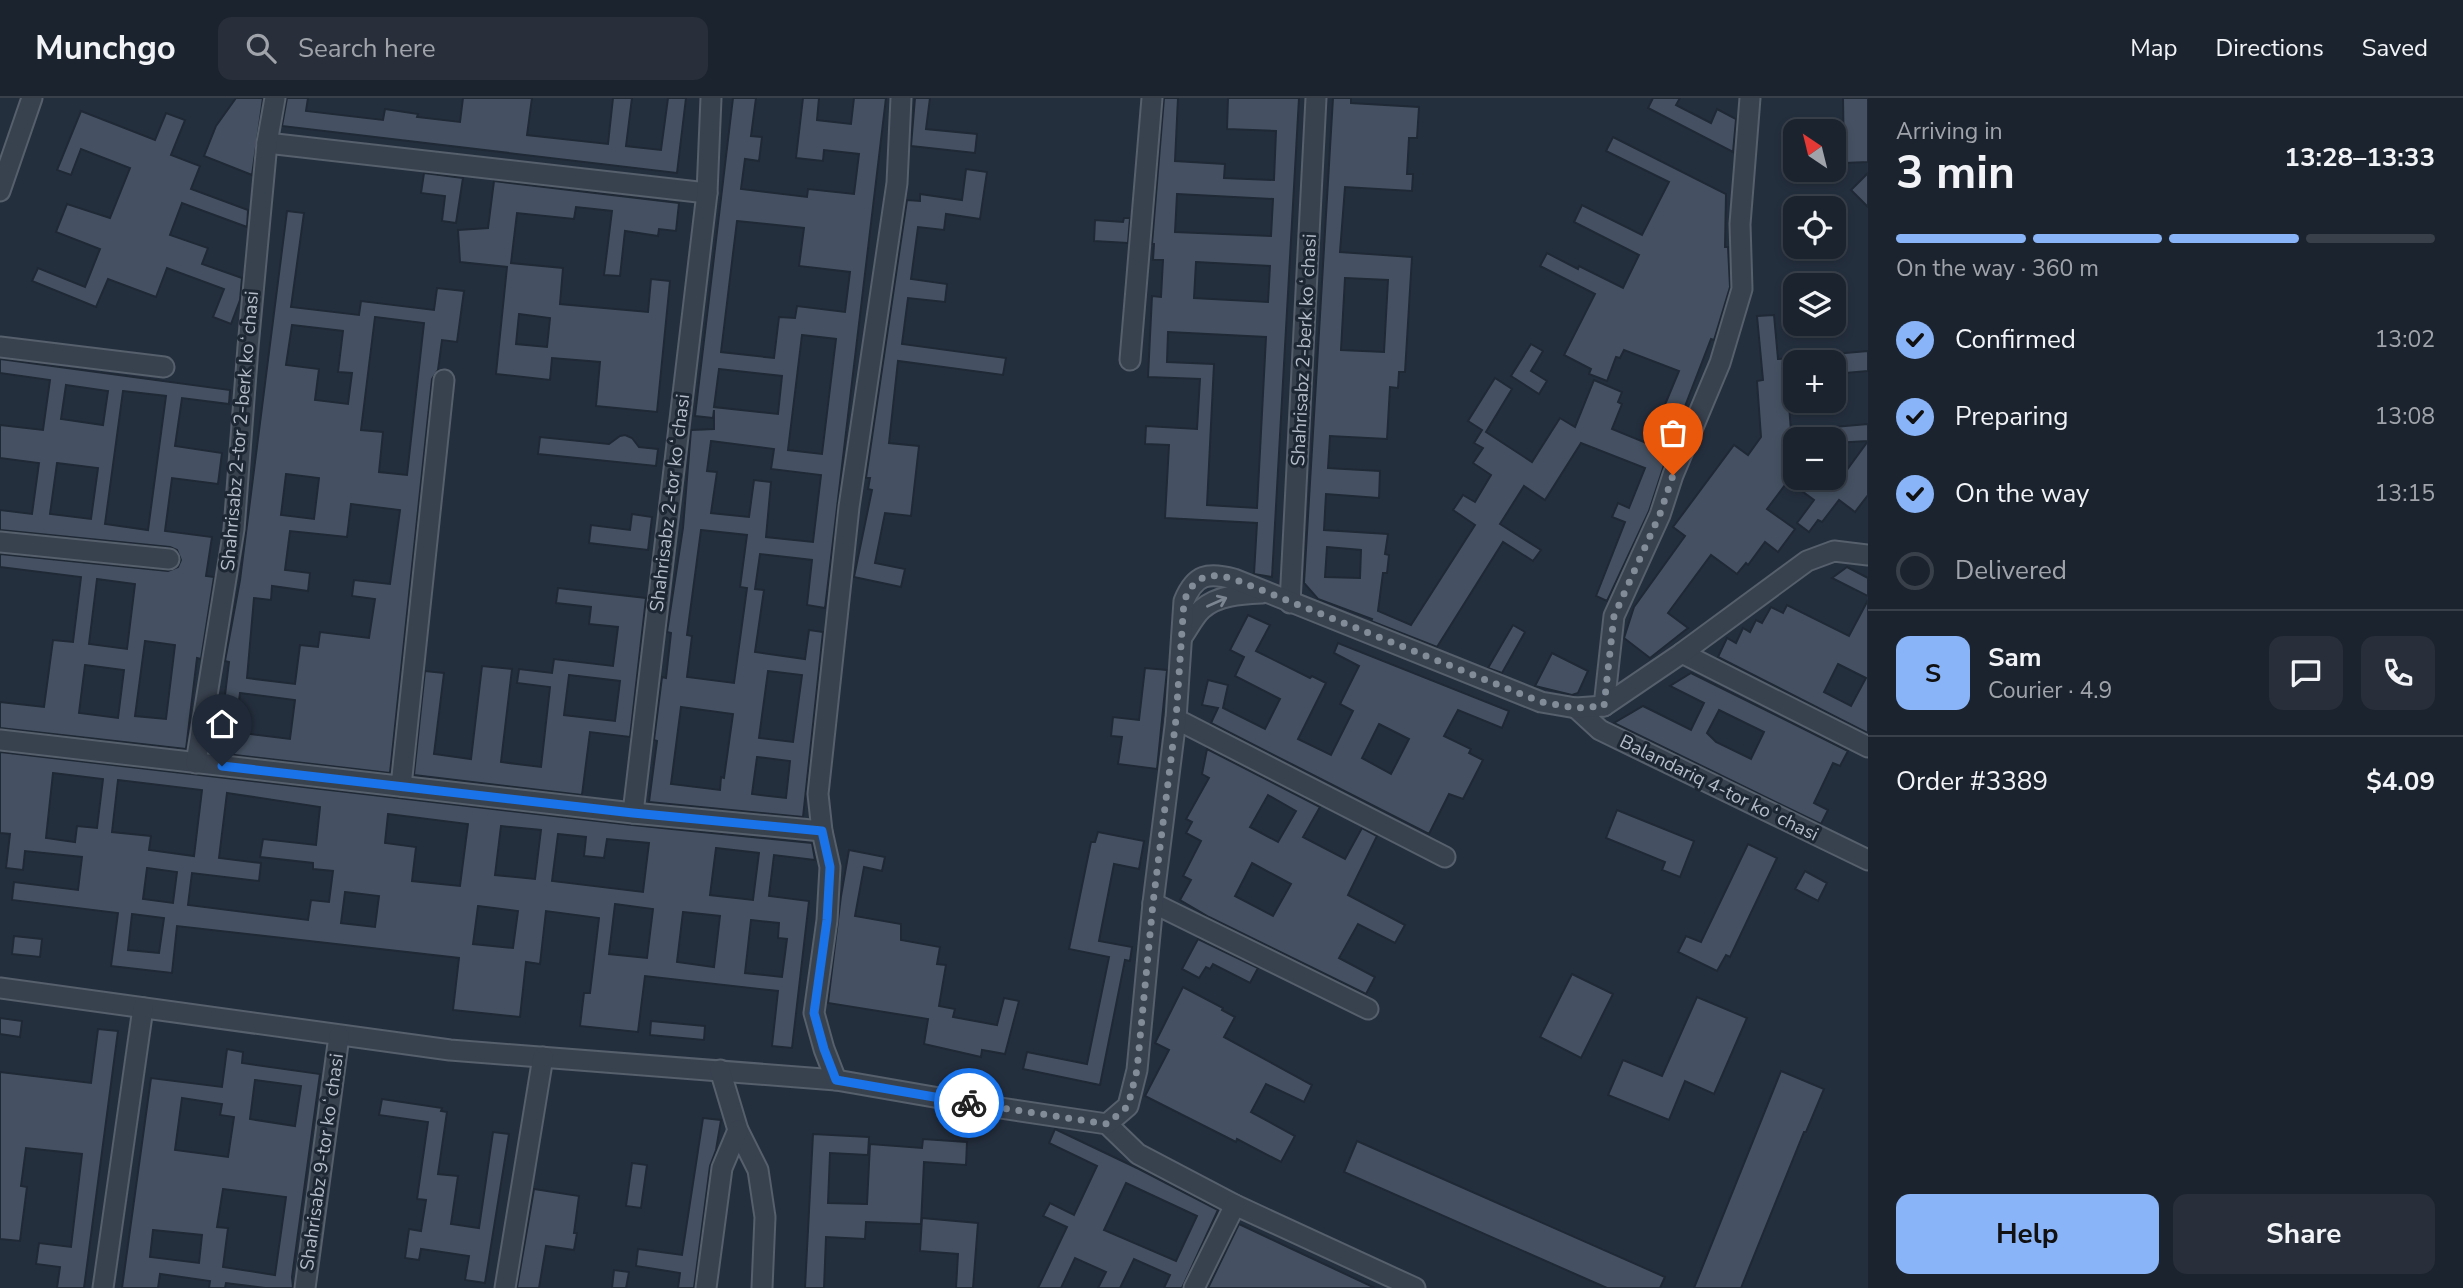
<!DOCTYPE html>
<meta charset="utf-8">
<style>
:root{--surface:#1b232e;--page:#282f3a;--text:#f1f3f6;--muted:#a0a4aa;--line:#39404a;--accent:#8ab4f8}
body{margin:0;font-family:"Nunito Sans",sans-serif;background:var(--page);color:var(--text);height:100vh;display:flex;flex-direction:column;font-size:26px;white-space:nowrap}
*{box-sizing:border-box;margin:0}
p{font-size:23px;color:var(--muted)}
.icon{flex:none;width:38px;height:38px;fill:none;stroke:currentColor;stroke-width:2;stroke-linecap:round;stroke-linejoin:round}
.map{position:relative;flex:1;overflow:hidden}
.panel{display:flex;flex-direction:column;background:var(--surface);width:595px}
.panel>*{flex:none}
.needle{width:46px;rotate:325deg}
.controls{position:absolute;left:1783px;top:21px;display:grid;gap:14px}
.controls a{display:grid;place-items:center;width:63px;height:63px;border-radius:14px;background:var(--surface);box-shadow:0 4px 10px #0003,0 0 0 2px var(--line);font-size:35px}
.pin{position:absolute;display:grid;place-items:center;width:60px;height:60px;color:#fff;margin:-72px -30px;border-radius:50% 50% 50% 0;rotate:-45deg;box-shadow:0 0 7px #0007}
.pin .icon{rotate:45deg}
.courier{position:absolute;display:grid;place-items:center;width:70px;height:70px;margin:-35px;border:5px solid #1a73e8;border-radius:50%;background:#fff;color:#222;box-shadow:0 2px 9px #0007}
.summary em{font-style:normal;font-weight:700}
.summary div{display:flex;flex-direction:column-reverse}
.summary{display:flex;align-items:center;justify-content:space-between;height:119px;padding:0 28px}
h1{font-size:46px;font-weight:700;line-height:52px}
.bar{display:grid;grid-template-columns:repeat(4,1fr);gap:10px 7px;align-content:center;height:84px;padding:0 28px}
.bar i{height:9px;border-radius:5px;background:var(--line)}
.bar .selected{background:var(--accent)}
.bar p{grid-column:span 4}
.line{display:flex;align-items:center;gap:18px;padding:0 28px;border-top:2px solid var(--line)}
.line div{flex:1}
.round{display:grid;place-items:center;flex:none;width:74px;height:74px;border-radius:14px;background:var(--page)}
ol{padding:0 28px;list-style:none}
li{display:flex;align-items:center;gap:21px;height:77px}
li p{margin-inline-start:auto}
li .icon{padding:7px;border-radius:50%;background:var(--accent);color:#111;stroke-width:4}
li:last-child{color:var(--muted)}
li i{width:38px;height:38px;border:4px solid var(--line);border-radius:50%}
.action{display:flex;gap:14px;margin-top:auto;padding:14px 28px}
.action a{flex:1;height:80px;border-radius:14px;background:var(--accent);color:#111;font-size:28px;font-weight:700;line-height:80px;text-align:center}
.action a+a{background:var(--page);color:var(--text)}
header{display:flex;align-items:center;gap:42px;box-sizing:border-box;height:98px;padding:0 35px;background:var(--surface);border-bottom:2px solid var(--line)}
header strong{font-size:33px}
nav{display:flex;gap:38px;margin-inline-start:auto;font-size:24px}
.search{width:490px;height:63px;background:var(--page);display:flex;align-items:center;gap:18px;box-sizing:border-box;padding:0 24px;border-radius:14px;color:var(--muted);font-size:26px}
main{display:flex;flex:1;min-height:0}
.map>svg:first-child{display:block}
.building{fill:#455162;stroke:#1f2835;stroke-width:2;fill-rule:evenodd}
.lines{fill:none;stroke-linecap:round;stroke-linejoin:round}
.minor-casing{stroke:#565f6c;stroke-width:23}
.minor{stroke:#38414e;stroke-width:19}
.oneway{stroke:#7c8592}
.done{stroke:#828b98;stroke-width:7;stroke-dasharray:0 12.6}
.route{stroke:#1a73e8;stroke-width:9}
.labels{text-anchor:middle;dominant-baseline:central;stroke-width:6;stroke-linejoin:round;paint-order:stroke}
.street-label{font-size:19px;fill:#b4bcc9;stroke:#1d2633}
</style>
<header>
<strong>Munchgo</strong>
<div class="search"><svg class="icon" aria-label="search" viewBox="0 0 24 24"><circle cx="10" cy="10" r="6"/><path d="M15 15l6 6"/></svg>Search here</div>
<nav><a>Map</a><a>Directions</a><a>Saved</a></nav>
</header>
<main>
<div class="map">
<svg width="1868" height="1190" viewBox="0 0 1868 1190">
<rect width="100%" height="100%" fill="#242f3e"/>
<g class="building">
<polygon points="236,0 263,0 252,77 204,58 216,28"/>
<polygon points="287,0 308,0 306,13 383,22 385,11 418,16 417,19 460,24 463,0 532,0 527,37 608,46 613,0 632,0 626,48 661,52 668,0 686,0 677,75 282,28"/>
<path d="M733 0H756L751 38 762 39 759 63 745 61 741 91 807 99 808 91 854 96 859 56 824 52 823 63 796 60 803 0H819L817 22 851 26 854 0H886L825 510 807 507 812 462 760 456 755 491 764 492 755 554 805 561 809 532 823 534 803 719 649 704 657 643 654 642 662 579 666 580 671 535 667 534 683 430 691 332 714 331V312L713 320 695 318ZM737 123 804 130 799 168 850 174 845 214 797 208 795 220 779 219 774 260 721 254ZM802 237 836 241 822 356 788 352ZM719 271 782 278 778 316 714 309ZM711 343 774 351 771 371 821 377 813 444 766 439 771 384 754 382 749 419 711 415 717 374 707 373ZM701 432 747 437 740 489 747 490 734 585 687 579 692 538 687 537ZM768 573 802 577 793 644 759 640ZM681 609 733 616 724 680 721 679 720 692 671 686ZM757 659 790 663 786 700 752 696Z"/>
<polygon points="915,0 930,0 926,31 977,36 975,55 911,48"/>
<path d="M1164 0H1178L1175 63 1225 66 1224 80 1274 82 1276 33 1227 31 1228 0H1299L1272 479 1254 476 1257 425 1165 420 1169 347 1145 346 1146 328 1197 331 1200 281 1148 279 1152 198 1161 199 1163 162H1153L1154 146H1152ZM1177 96 1273 101 1271 138 1175 134ZM1196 164 1270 168 1268 204 1194 200ZM1168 234 1266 239 1257 410 1207 407 1214 266 1167 264Z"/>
<path d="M1333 0H1351V5L1419 9 1417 40H1409L1407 76H1413L1412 93 1345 89 1340 154 1412 159 1405 274H1399L1398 290 1390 289 1387 341 1330 338 1328 370 1380 373 1379 400 1326 396 1324 432 1388 436 1385 456 1389 457 1387 475H1383L1378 513 1411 527 1475 427 1453 412 1463 397 1475 404 1491 377 1473 365 1483 350 1474 345 1482 332 1468 323 1495 280 1512 291 1486 334 1532 364 1560 320 1575 329 1594 282 1622 294 1618 304 1622 306 1612 331 1666 353 1662 363 1665 364 1649 413 1607 503 1596 498 1625 424 1612 419 1618 405 1629 410 1645 370 1581 345 1545 402 1524 388 1500 426 1541 452 1533 463 1503 444 1437 549 1371 523 1372 521 1318 501 1304 485ZM1345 180 1388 182 1384 254 1341 252ZM1327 449 1361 452 1360 480 1325 479Z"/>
<polygon points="1653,0 1680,0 1676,7 1711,25 1717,11 1736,21 1733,54 1648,10"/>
<polygon points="1843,0 1868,0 1868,64 1844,65"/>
<polygon points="81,13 155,42 166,15 185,22 171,57 200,68 191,91 248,112 247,129 182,105 170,137 208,150 202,166 242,180 240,202 231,226 213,219 224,191 167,170 156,199 108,181 96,209 32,183 38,170 85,189 100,151 56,134 67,106 110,120 130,70 81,51 71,77 57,72"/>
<polygon points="1613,39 1726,96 1725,149 1728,149 1730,189 1714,242 1711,241 1682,316 1664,309 1679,273 1624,252 1620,260 1616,259 1607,283 1589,276 1591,271 1564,257 1595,196 1540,168 1547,155 1578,171 1579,168 1623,190 1639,157 1574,124 1582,107 1642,137 1669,84 1606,53"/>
<polygon points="966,71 987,74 980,121 946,116 944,132 918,129 911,181 947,186 945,204 908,200 902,246 1006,260 1003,277 898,263 889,345 919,348 911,418 885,415 875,465 905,471 901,489 854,479 872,392 868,391 870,380 866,380 907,102 920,103 920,96 962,102"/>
<polygon points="424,75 463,80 456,125 442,123 445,98 421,95"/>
<polygon points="1868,75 1868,109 1851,92"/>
<path d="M494 83 679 105 676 133 659 131 658 138 625 133 620 178 604 177 612 113 576 109 574 121 517 115 511 165 563 170 560 206 648 214 651 181 670 183 657 314 596 308 600 264 552 260 550 282 496 276 507 169 460 164 458 132 488 130ZM519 216 550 220 547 249 516 246Z"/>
<path d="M287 113 304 115 291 209 359 217 361 203 434 212 437 190 464 193 457 244 442 242 438 272 432 281 390 675 218 655 229 564 225 563 240 482ZM375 219 424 225 407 377 379 374 383 334 361 332ZM292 227 343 233 338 274 352 275 348 306 315 302 319 271 286 267ZM286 376 319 380 314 421 281 417ZM351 406 400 412 390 486 354 482 352 498 375 501 369 540 320 534 318 549 300 547 295 586 247 580 254 500 271 502 272 488 308 493 310 475 285 472 290 433 347 439ZM240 595 295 602 290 641 235 634Z"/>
<polygon points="1124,120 1130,120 1128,145 1094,143 1095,122 1123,124"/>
<polygon points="1774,217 1778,261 1796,260 1796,280 1787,280 1791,333 1796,332 1796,380 1841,380 1868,343 1868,397 1855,414 1839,402 1822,424 1818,422 1809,434 1797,425 1814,402 1788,383 1767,411 1795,431 1778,454 1765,444 1748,467 1746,465 1737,476 1711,457 1668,515 1688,530 1650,560 1624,540 1634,509 1685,438 1673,429 1734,347 1748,357 1761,339 1757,283 1763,282 1757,218"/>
<polygon points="1531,246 1543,253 1531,273 1547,283 1539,296 1511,278"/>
<polygon points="1868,253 1868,273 1834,276 1834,256"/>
<path d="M0 261 230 292 229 306 182 300 175 348 222 355 218 386 172 380 165 433 212 439 206 478 214 479 201 561 197 560 186 651 0 630V604L44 609 53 542 73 544 81 479 0 469V456L168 473 178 469 181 462 177 452 170 449 0 432V412L32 416 39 365 0 360V327L43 332 50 282 0 275ZM66 287 108 293 103 327 61 321ZM123 293 166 298 148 432 105 426ZM57 365 98 370 91 421 50 416ZM97 481 135 486 127 551 89 546ZM145 543 175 547 166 621 135 618ZM85 567 124 572 118 620 79 615Z"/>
<polygon points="1868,326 1868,343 1834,345 1834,329"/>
<polygon points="625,337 632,340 639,349 658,351 656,368 538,356 540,339 609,346 620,338"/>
<polygon points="632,416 652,419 648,452 589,445 591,427 630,432"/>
<polygon points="1847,469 1868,480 1868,498 1832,480"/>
<path d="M558 490 646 500 630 639 590 634 582 697 414 677 425 573 444 575 434 656 471 661 482 568 512 571 501 664 541 669 550 589 517 585 519 571 552 575 554 561 613 568 618 529 589 526 591 509 556 505ZM569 577 620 583 615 623 564 617Z"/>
<path d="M1868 502V635L1718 559 1727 540 1736 545 1743 530 1750 534 1756 522 1762 525 1771 509 1783 515 1787 507 1849 538ZM1838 566 1866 580 1851 608 1824 594Z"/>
<path d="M1248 517 1270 527 1256 553 1310 580 1312 578 1326 585 1298 641 1331 657 1353 613 1340 606 1359 568 1334 555 1338 545 1509 613 1502 630 1458 612 1444 638 1471 651 1469 655 1483 662 1463 701 1449 696 1429 736 1211 625 1218 610 1202 607 1208 582 1228 587 1223 610 1265 631 1280 601 1235 578 1244 559 1230 552ZM1379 626 1409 641 1391 676 1362 660Z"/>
<polygon points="1513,527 1525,534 1502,575 1488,570"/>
<polygon points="1552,555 1588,573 1578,595 1572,597 1535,588"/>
<polygon points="1145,570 1167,572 1157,671 1118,666 1122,639 1111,638 1113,619 1139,622"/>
<path d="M1691 575 1848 653 1840 668 1833 665 1814 705 1828 712 1821 726 1614 625 1643 608 1691 632 1704 605 1670 588ZM1719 612 1764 634 1751 661 1716 644 1707 635Z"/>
<path d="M1207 651 1320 709 1303 739 1345 761 1362 730 1377 738 1348 797 1405 827 1395 845 1358 826 1339 860 1375 879 1366 896 1209 819 1180 802 1191 782 1183 778 1201 743 1186 735 1192 724 1186 721 1209 680 1202 676ZM1268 697 1296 713 1278 744 1250 729ZM1252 765 1291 786 1273 818 1235 798Z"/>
<path d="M0 654 632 727 812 745 815 762 774 757 769 798 809 803 792 950 772 948 778 893 645 878 638 934 580 928 584 895H590L599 820 546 813 540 866 526 864 520 919 453 912 459 860 177 828 172 875 111 868 118 815 12 802 14 784 78 792 82 759 25 753 23 772 6 770 10 736 0 735ZM53 675 103 681 97 730 77 728 75 744 46 740ZM118 682 202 692 194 758 149 752 151 738 112 734ZM227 695 320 709 316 747 263 741 260 759 313 765V771L333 773 329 804 311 802 308 822 188 807 192 775 259 783 261 765 219 760ZM388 716 468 726 460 788 412 783 416 749 385 745ZM501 728 541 732 535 781 495 777ZM558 736 586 739 584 758 604 760 607 741 649 745 643 794 552 783ZM716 750 759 755 753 802 710 797ZM147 770 177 774 173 805 143 801ZM345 794 379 798 375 829 341 825ZM615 806 653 811 647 860 609 856ZM478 808 518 813 513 850 473 846ZM683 814 720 818 714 869 677 864ZM132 816 164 820 159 855 128 852ZM751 822 779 825 778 840 787 841 782 879 745 875Z"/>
<polygon points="1617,712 1694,743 1680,779 1662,772 1665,764 1606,740"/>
<polygon points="1098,734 1144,743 1139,771 1114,766 1099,843 1132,849 1130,863 1125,862 1100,987 1023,971 1027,954 1087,966 1109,859 1069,851 1091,744 1095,744"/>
<polygon points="1748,746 1777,760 1730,859 1726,857 1717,873 1678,854 1686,838 1701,844"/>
<polygon points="849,752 885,759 882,773 864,769 855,818 901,826 901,842 940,849 937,866 946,867 939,908 955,911 953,919 997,927 1004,900 1019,903 1005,956 982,952 981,959 924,946 928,921 828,905 841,798"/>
<polygon points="1805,773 1827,785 1818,803 1795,791"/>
<polygon points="14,838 42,841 40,859 12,856"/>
<polygon points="1198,841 1258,870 1250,885 1213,866 1210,871 1206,869 1199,880 1182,871"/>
<polygon points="1572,876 1613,896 1581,960 1540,939"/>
<polygon points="1183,889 1223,910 1222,912 1235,919 1224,939 1312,987 1304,1004 1266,986 1251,1014 1295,1038 1281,1064 1237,1041 1236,1044 1145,998 1169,952 1155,945"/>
<polygon points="1697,899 1747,920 1714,996 1685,983 1669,1022 1608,997 1623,962 1662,978"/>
<polygon points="0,920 22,923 20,939 0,936"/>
<polygon points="651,923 705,928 704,942 650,937"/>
<polygon points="98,931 118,933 84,1190 57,1190 60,1169 36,1166 39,1145 71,1149 82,1056 26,1050 21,1088 27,1089 20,1143 0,1141 0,974 91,985"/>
<path d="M227 951 243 954 242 965 320 976 292 1179 293 1190H265L226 1185 225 1190H209L210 1183 160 1176 158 1190H122L151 980 222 989ZM255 982 301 988 295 1028 250 1021ZM182 1000 222 1006 220 1017 234 1019 228 1059 175 1052ZM223 1091 286 1099 275 1177 223 1169 228 1130 217 1129ZM153 1132 202 1137 199 1165 150 1159Z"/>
<polygon points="1781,973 1824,991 1806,1034 1804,1034 1741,1190 1694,1190"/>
<polygon points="382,1001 442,1010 441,1013 447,1014 438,1076 458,1078 451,1126 479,1130 493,1034 509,1036 485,1185 465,1182 469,1158 421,1151 419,1162 405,1160 409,1131 421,1133 426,1102 417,1101 428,1024 379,1017"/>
<polygon points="703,1020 721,1022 716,1052 710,1068 694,1190 678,1190 680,1175 636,1168 638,1151 682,1157"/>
<path d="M1055 1031 1139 1071 1218 1112 1182 1190H1164L1170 1177 1134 1161 1120 1190H1098L1106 1174 1075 1160 1061 1190H1038L1067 1129 1043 1118 1050 1105 1074 1117 1097 1068 1049 1045ZM1126 1085 1197 1118 1176 1163 1104 1132Z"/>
<polygon points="813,1036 869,1039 868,1057 830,1055 828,1105 867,1106 870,1046 922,1050 923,1041 967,1044 966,1067 924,1064 921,1126 866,1124 865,1141 826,1139 824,1190 805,1190"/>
<polygon points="1357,1043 1665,1179 1660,1190 1607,1190 1344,1074"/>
<polygon points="632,1065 647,1067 641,1110 626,1108"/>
<polygon points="534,1091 579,1098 574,1135 577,1135 574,1152 546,1148 539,1190 517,1190"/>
<polygon points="922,1120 978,1125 973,1190 956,1190 958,1156 920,1153"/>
<polygon points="1239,1126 1292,1151 1375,1190 1208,1190"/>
<polygon points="614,1172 629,1174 626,1190 612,1190"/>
</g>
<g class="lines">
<defs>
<g id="minor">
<polyline points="267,45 707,95"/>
<polyline points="0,93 32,0"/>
<polyline points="0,249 164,269"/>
<polyline points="1130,262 1152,0"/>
<polyline points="0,444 169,461"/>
<polyline points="1290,505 1316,0"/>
<path d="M1182 539C1188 531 1194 518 1202 511 1218 497 1242 496 1262 495"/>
<polyline points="1682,555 1868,649"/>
<polyline points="1604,608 1614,518 1660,417 1673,377 1720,265 1742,191 1740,126 1750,0"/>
<polyline points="1576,610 1600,632 1868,762"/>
<polyline points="1176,621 1445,759"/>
<polyline points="0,642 633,715 822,733"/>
<polyline points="196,665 234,431 248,249 267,45 275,0"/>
<polyline points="401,688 444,282"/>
<polyline points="633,715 707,95 711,0"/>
<polyline points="1153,805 1368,911"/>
<polyline points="0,890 450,952 836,982 974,1006 1107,1026 1138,1056 1235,1107 1415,1190"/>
<polyline points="720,972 738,1032 758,1072 765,1119 762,1190"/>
<polyline points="836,982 824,951 814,915 827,822 830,769 822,733 818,696 849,409 897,85 901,0"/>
<path d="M1107 1026 1128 1008 1137 972 1153 805 1176 621 1184 503C1195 476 1208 474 1234 481L1541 604 1576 610 1604 608 1682 555 1807 463 1834 453 1868 457"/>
<polyline points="103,1190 143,910"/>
<polyline points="305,1190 339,938"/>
<polyline points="505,1190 543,959"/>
<polyline points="706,1190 722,1070 738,1032"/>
<polyline points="1194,1190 1235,1107"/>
</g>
</defs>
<use href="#minor" class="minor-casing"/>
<use href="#minor" class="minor"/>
</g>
<defs><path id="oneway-shaft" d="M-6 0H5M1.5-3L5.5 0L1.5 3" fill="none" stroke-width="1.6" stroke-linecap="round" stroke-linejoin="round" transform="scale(1.75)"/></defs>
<use class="oneway" href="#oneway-shaft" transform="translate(1217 504) rotate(-24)"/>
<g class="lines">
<path class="done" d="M969 1005 1107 1026 1128 1008 1137 972 1153 805 1176 621 1184 503C1195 477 1208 474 1234 481L1541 604 1576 610 1604 608 1614 518 1660 416 1673 377"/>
<polyline class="route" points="222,668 633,715 822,733 830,769 827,822 814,915 824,951 836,982 969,1005"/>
</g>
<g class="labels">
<g class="street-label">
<text transform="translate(1304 252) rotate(-87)">Shahrisabz 2-berk koʻchasi</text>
<text transform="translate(240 333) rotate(-85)">Shahrisabz 2-tor 2-berk koʻchasi</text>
<text transform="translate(670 405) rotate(-83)">Shahrisabz 2-tor koʻchasi</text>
<text transform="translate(1719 690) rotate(26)">Balandariq 4-tor koʻchasi</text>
<text transform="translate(322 1064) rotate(-82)">Shahrisabz 9-tor koʻchasi</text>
</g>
</g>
</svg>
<div class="controls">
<a><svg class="needle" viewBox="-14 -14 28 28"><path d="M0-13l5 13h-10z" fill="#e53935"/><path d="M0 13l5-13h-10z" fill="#a0a4aa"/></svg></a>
<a><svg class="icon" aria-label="locate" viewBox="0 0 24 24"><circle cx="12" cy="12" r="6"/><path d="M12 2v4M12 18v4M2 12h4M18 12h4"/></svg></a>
<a><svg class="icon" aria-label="layers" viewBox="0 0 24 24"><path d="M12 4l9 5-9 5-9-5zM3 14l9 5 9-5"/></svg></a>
<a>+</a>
<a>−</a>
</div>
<div class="pin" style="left:1673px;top:377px;background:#ea580c"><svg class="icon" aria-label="bag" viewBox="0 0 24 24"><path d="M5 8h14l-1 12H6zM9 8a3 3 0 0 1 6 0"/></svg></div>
<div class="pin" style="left:222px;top:668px;background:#1f2937"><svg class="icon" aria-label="home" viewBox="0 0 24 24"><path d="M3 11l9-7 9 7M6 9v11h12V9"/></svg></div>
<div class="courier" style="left:969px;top:1005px"><svg class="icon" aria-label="bike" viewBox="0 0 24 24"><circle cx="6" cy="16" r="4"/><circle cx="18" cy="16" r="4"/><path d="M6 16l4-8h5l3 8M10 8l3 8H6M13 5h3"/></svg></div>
</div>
<section class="panel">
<div class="summary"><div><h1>3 min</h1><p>Arriving in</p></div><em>13:28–13:33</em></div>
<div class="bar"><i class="selected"></i><i class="selected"></i><i class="selected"></i><i></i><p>On the way · 360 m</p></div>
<ol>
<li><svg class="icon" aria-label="check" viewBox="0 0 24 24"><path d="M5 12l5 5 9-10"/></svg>Confirmed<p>13:02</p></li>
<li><svg class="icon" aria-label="check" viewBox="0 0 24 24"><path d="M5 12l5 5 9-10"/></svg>Preparing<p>13:08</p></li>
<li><svg class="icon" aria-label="check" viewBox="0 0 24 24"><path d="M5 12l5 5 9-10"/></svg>On the way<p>13:15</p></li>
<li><i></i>Delivered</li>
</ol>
<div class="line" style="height:126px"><b class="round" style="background:var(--accent);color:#111">S</b><div><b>Sam</b><p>Courier · 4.9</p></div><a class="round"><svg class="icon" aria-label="chat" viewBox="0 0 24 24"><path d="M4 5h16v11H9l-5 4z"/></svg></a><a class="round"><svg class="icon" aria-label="phone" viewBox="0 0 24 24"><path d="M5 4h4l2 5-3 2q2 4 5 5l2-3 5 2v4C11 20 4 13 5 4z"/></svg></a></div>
<div class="line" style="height:91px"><div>Order #3389</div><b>$4.09</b></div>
<div class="action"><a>Help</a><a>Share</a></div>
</section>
</main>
